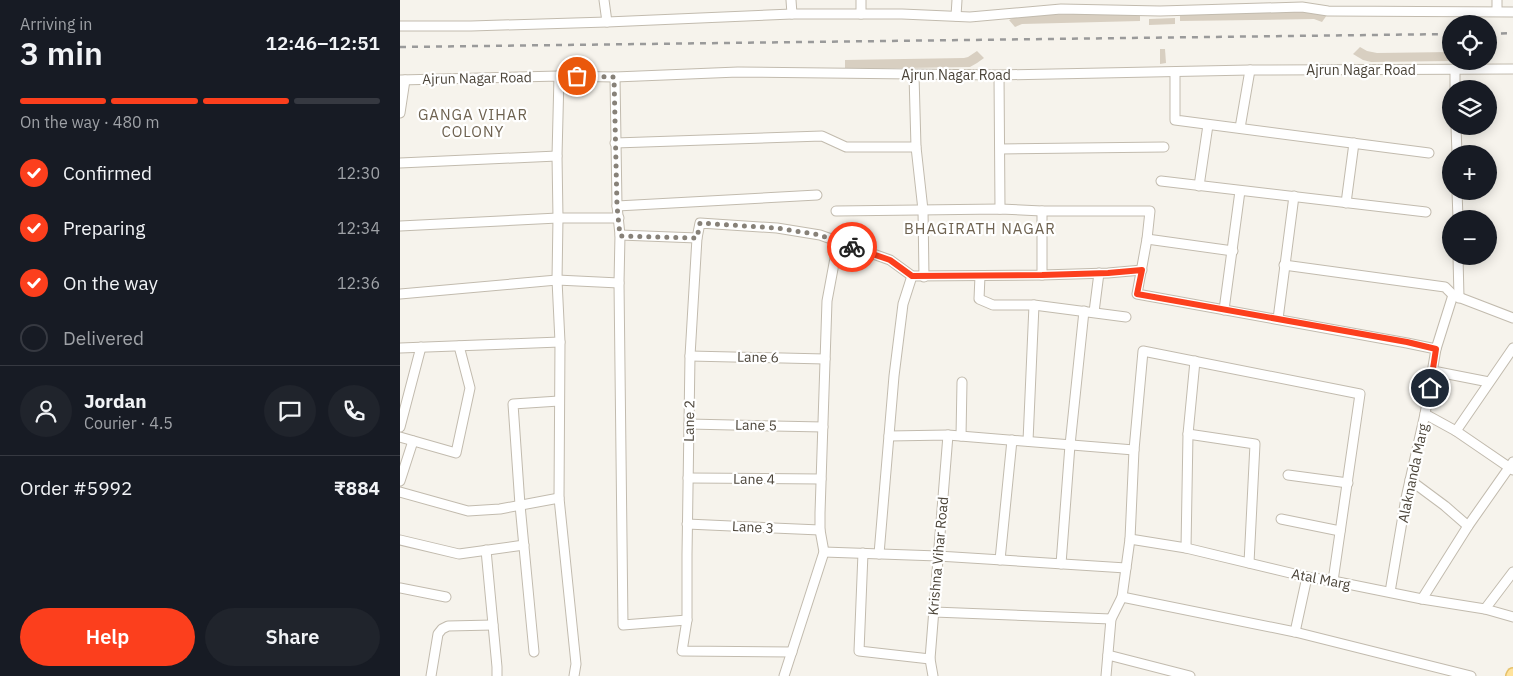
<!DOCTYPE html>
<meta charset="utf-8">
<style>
:root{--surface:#171b24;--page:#20242c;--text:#f1f3f6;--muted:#9ea1a6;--line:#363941;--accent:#fc3f1d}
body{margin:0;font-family:"IBM Plex Sans",sans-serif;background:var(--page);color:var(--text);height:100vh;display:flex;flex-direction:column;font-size:19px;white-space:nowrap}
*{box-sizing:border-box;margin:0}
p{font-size:16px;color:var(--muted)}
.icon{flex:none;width:28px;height:28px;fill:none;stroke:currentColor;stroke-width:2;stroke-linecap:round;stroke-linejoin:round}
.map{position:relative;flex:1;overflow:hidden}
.sheet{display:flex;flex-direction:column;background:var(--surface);width:400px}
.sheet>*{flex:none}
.buttons{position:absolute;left:1042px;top:15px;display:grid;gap:10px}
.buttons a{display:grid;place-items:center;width:55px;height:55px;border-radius:50%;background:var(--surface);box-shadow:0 2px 12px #0003;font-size:25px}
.pin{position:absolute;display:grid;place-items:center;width:42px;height:42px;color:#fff;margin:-21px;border:2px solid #fff;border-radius:50%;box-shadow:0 1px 5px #0007}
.courier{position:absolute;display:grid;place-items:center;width:50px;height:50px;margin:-25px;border:4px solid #fc3f1d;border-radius:50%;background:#fff;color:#222;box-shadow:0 1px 6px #0007}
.head em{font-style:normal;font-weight:600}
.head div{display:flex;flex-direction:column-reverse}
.head{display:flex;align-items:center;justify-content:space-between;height:85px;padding:0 20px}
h1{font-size:32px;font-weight:600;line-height:38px}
.bar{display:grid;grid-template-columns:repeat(4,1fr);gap:8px 5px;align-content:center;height:60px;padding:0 20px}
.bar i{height:6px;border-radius:4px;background:var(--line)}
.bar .on{background:var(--accent)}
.bar p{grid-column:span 4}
.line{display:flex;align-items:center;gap:12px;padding:0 20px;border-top:1px solid var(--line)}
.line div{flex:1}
.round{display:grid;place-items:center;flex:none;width:52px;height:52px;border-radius:26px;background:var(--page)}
ol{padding:0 20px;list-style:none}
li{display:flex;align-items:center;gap:15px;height:55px}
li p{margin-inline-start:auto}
li .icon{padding:5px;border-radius:50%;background:var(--accent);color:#fff;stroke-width:4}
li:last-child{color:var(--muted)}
li i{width:28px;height:28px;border:2px solid var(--line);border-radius:50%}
.action{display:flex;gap:10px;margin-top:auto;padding:10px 20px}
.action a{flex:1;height:58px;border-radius:30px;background:var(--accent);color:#fff;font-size:20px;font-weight:600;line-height:58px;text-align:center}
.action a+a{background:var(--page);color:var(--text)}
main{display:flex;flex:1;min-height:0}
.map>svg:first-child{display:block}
.building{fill:#d8cfc1}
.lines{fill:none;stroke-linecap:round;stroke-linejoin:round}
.minor-casing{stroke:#c2bbae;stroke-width:11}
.major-casing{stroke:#e6c16a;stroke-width:14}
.minor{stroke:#fff;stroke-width:9}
.major{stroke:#ffe39c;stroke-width:11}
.rail{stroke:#9a9a9a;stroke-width:2.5;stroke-dasharray:6 6;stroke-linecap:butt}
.done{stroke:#878178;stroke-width:5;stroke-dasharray:0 9}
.route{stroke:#fc3f1d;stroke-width:6}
.labels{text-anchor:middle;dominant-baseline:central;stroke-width:4.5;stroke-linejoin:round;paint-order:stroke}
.street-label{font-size:14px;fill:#4b4439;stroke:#fff}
.neighbourhood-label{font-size:15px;letter-spacing:1px;fill:#6e6250;stroke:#fff}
</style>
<main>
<section class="sheet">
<div class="head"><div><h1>3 min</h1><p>Arriving in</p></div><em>12:46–12:51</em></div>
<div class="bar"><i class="on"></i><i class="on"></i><i class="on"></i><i></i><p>On the way · 480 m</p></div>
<ol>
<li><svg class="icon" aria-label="check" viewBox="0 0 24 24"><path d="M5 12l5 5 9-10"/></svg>Confirmed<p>12:30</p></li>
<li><svg class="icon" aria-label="check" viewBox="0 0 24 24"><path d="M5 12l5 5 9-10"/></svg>Preparing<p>12:34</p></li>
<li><svg class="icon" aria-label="check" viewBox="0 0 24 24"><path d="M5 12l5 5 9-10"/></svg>On the way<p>12:36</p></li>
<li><i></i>Delivered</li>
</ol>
<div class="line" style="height:90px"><a class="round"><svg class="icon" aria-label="person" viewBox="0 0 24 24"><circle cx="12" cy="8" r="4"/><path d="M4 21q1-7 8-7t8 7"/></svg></a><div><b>Jordan</b><p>Courier · 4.5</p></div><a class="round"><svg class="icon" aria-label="chat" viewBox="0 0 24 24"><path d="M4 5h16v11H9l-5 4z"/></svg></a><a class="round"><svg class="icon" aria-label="phone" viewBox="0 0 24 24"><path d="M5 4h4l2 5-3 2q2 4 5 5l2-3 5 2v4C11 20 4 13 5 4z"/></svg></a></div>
<div class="line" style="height:65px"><div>Order #5992</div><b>₹884</b></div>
<div class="action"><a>Help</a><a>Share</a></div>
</section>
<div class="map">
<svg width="1113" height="676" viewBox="0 0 1113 676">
<rect width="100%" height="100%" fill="#f6f3ec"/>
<g class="building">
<polygon points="915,11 927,15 922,22 914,19 780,21 780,12"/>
<polygon points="740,13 740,21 622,24 615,27 609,20 619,15"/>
<polygon points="775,18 775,24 749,25 749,19"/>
<polygon points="960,47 967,51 977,53 1051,52 1051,61 971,62 963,60 953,54"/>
<polygon points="760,49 765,49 766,63 760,64"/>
<polygon points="577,51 584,58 577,63 570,67 445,69 445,60 564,58 568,57"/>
</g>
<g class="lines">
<defs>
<g id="minor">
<polyline points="204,0 207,22"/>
<polyline points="391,0 392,14"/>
<polyline points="461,0 461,14"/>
<polyline points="1097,11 1097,0"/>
<polyline points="556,16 557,0"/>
<polyline points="0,26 71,26 207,22 392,14 502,14 570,17 661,9 760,11 902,7 928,11 1113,12"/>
<polyline points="1055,69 1055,89"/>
<polyline points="775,72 775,120 1029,153"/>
<polyline points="514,75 516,147 523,210 524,277"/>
<polyline points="599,75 600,209"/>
<polyline points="159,76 157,156 158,218 157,280 160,342 159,498 176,664 174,676"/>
<polyline points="215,77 217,206 220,235 219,283 223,625 287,620"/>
<polyline points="0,80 159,76 215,77 338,72 599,75 850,70 1113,69"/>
<polyline points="0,113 5,80"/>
<polyline points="1056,126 1057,154"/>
<polyline points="840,128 850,70"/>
<polyline points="215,143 422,136 446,147 516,147"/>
<polyline points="600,149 764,147"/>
<polyline points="0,163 157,156"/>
<polyline points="761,181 1026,212"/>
<polyline points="799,186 808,125"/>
<polyline points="1057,191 1058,219"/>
<polyline points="946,203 954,143"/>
<polyline points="217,206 417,195"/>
<polyline points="436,211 600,209 642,211 750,211 747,239 737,294 1007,343 1036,349"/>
<polyline points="642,211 642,275"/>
<polyline points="0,226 158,218 219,218"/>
<polyline points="220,235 297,238"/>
<polyline points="747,239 833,251"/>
<polyline points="1058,256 1059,298"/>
<polyline points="884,265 1045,287 1053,295 1113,318"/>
<polyline points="580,276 579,299 593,305 634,305 726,317"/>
<polyline points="0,294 157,280 219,283"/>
<polyline points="824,310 840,191"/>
<polyline points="694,312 699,273"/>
<polyline points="878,319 894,196"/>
<polyline points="0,348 160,342"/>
<polyline points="290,356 425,359"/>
<polyline points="1033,371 1089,382"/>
<polyline points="1025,414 1056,431 1113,470"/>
<polyline points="289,424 423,427"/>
<polyline points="0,427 21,347"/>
<polyline points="1056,431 1113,348"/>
<polyline points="788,434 855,444 849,563"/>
<polyline points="489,436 548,435 734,450"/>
<polyline points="561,436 562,382"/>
<polyline points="0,437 56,453 70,388 59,346"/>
<polyline points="628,441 634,305"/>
<polyline points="888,475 948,483"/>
<polyline points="288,478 421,479"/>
<polyline points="1010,480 1045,506 1068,526"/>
<polyline points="0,481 13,441"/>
<polyline points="0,492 68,511 100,509 159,498"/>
<polyline points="881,519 940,531"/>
<polyline points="287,524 420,530"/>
<polyline points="730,539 786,548 907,577 933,581 1022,599 1085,609 1113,617"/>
<polyline points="0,540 59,554 124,545"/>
<polyline points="786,548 788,434 795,361"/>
<polyline points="86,550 97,667 97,676"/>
<polyline points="424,552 538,556 726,568"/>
<polyline points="463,553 459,651 530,659"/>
<polyline points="479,554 494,376 503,304 512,276"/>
<polyline points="600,560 612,440"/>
<polyline points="661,564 670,445 684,311"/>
<polyline points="0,588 46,597"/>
<polyline points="990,592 1006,498 1025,414 1036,349 1053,295"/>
<polyline points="722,597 895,632 1071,676"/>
<polyline points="1022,599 1068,526 1113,462"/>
<polyline points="1085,609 1113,572"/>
<polyline points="534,612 711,619"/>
<polyline points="895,632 907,577"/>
<polyline points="134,652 120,505 113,404 159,401"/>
<polyline points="392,652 282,651 287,620 287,555 290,356 297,238 300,223 377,228 420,235 490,260 512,276 642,275 708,273 742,270"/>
<polyline points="708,655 790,676"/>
<polyline points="31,676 38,634 42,629 48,626 93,625"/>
<polyline points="384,676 424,552 420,530 420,513 427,301 438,242"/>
<polyline points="533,676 530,659 548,435"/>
<polyline points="706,676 711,619 722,597 730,539 734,450 743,351 960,394 933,581"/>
</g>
<polyline id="major" points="1112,676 1113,674"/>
</defs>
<use href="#minor" class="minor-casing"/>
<use href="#major" class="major-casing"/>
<use href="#minor" class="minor"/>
<use href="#major" class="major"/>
<g class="rail">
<polyline points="1089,34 1113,33"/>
<polyline points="0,47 1051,34"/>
</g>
</g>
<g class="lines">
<polyline class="done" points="177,76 214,77 217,206 220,236 297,238 300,223 377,228 420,235 452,247"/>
<polyline class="route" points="452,247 490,260 512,276 642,275 708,273 742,270 737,294 1007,342 1036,349 1030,388"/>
</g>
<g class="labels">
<g class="street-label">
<text x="961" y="70">Ajrun Nagar Road</text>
<text x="556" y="75">Ajrun Nagar Road</text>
<text transform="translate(77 78) rotate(-1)">Ajrun Nagar Road</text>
<text transform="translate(358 357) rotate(1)">Lane 6</text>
<text transform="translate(289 421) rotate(-89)">Lane 2</text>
<text transform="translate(356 425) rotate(1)">Lane 5</text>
<text transform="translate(1013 473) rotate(-78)">Alaknanda Marg</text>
<text transform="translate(354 479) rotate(1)">Lane 4</text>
<text transform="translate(353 527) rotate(3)">Lane 3</text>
<text transform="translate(538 556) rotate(-85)">Krishna Vihar Road</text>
<text transform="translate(921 579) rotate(11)">Atal Marg</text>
</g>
<g class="neighbourhood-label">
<text x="73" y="114">GANGA VIHAR<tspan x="73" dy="17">COLONY</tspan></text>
<text x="580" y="228">BHAGIRATH NAGAR</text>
</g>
</g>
</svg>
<div class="buttons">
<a><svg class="icon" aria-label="locate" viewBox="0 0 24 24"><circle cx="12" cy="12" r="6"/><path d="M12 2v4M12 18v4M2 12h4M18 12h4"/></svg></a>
<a><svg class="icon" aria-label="layers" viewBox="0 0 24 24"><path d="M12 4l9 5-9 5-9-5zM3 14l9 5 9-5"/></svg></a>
<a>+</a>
<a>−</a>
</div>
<div class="pin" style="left:177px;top:76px;background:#ea580c"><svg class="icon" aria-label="bag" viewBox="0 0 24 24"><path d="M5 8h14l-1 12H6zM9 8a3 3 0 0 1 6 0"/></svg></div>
<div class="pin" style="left:1030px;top:388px;background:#1f2937"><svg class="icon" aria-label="home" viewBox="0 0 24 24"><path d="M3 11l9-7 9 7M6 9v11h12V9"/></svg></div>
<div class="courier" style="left:452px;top:247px"><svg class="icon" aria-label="bike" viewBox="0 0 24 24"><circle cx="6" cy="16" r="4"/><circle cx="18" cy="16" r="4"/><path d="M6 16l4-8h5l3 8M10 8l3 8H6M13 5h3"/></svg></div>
</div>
</main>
